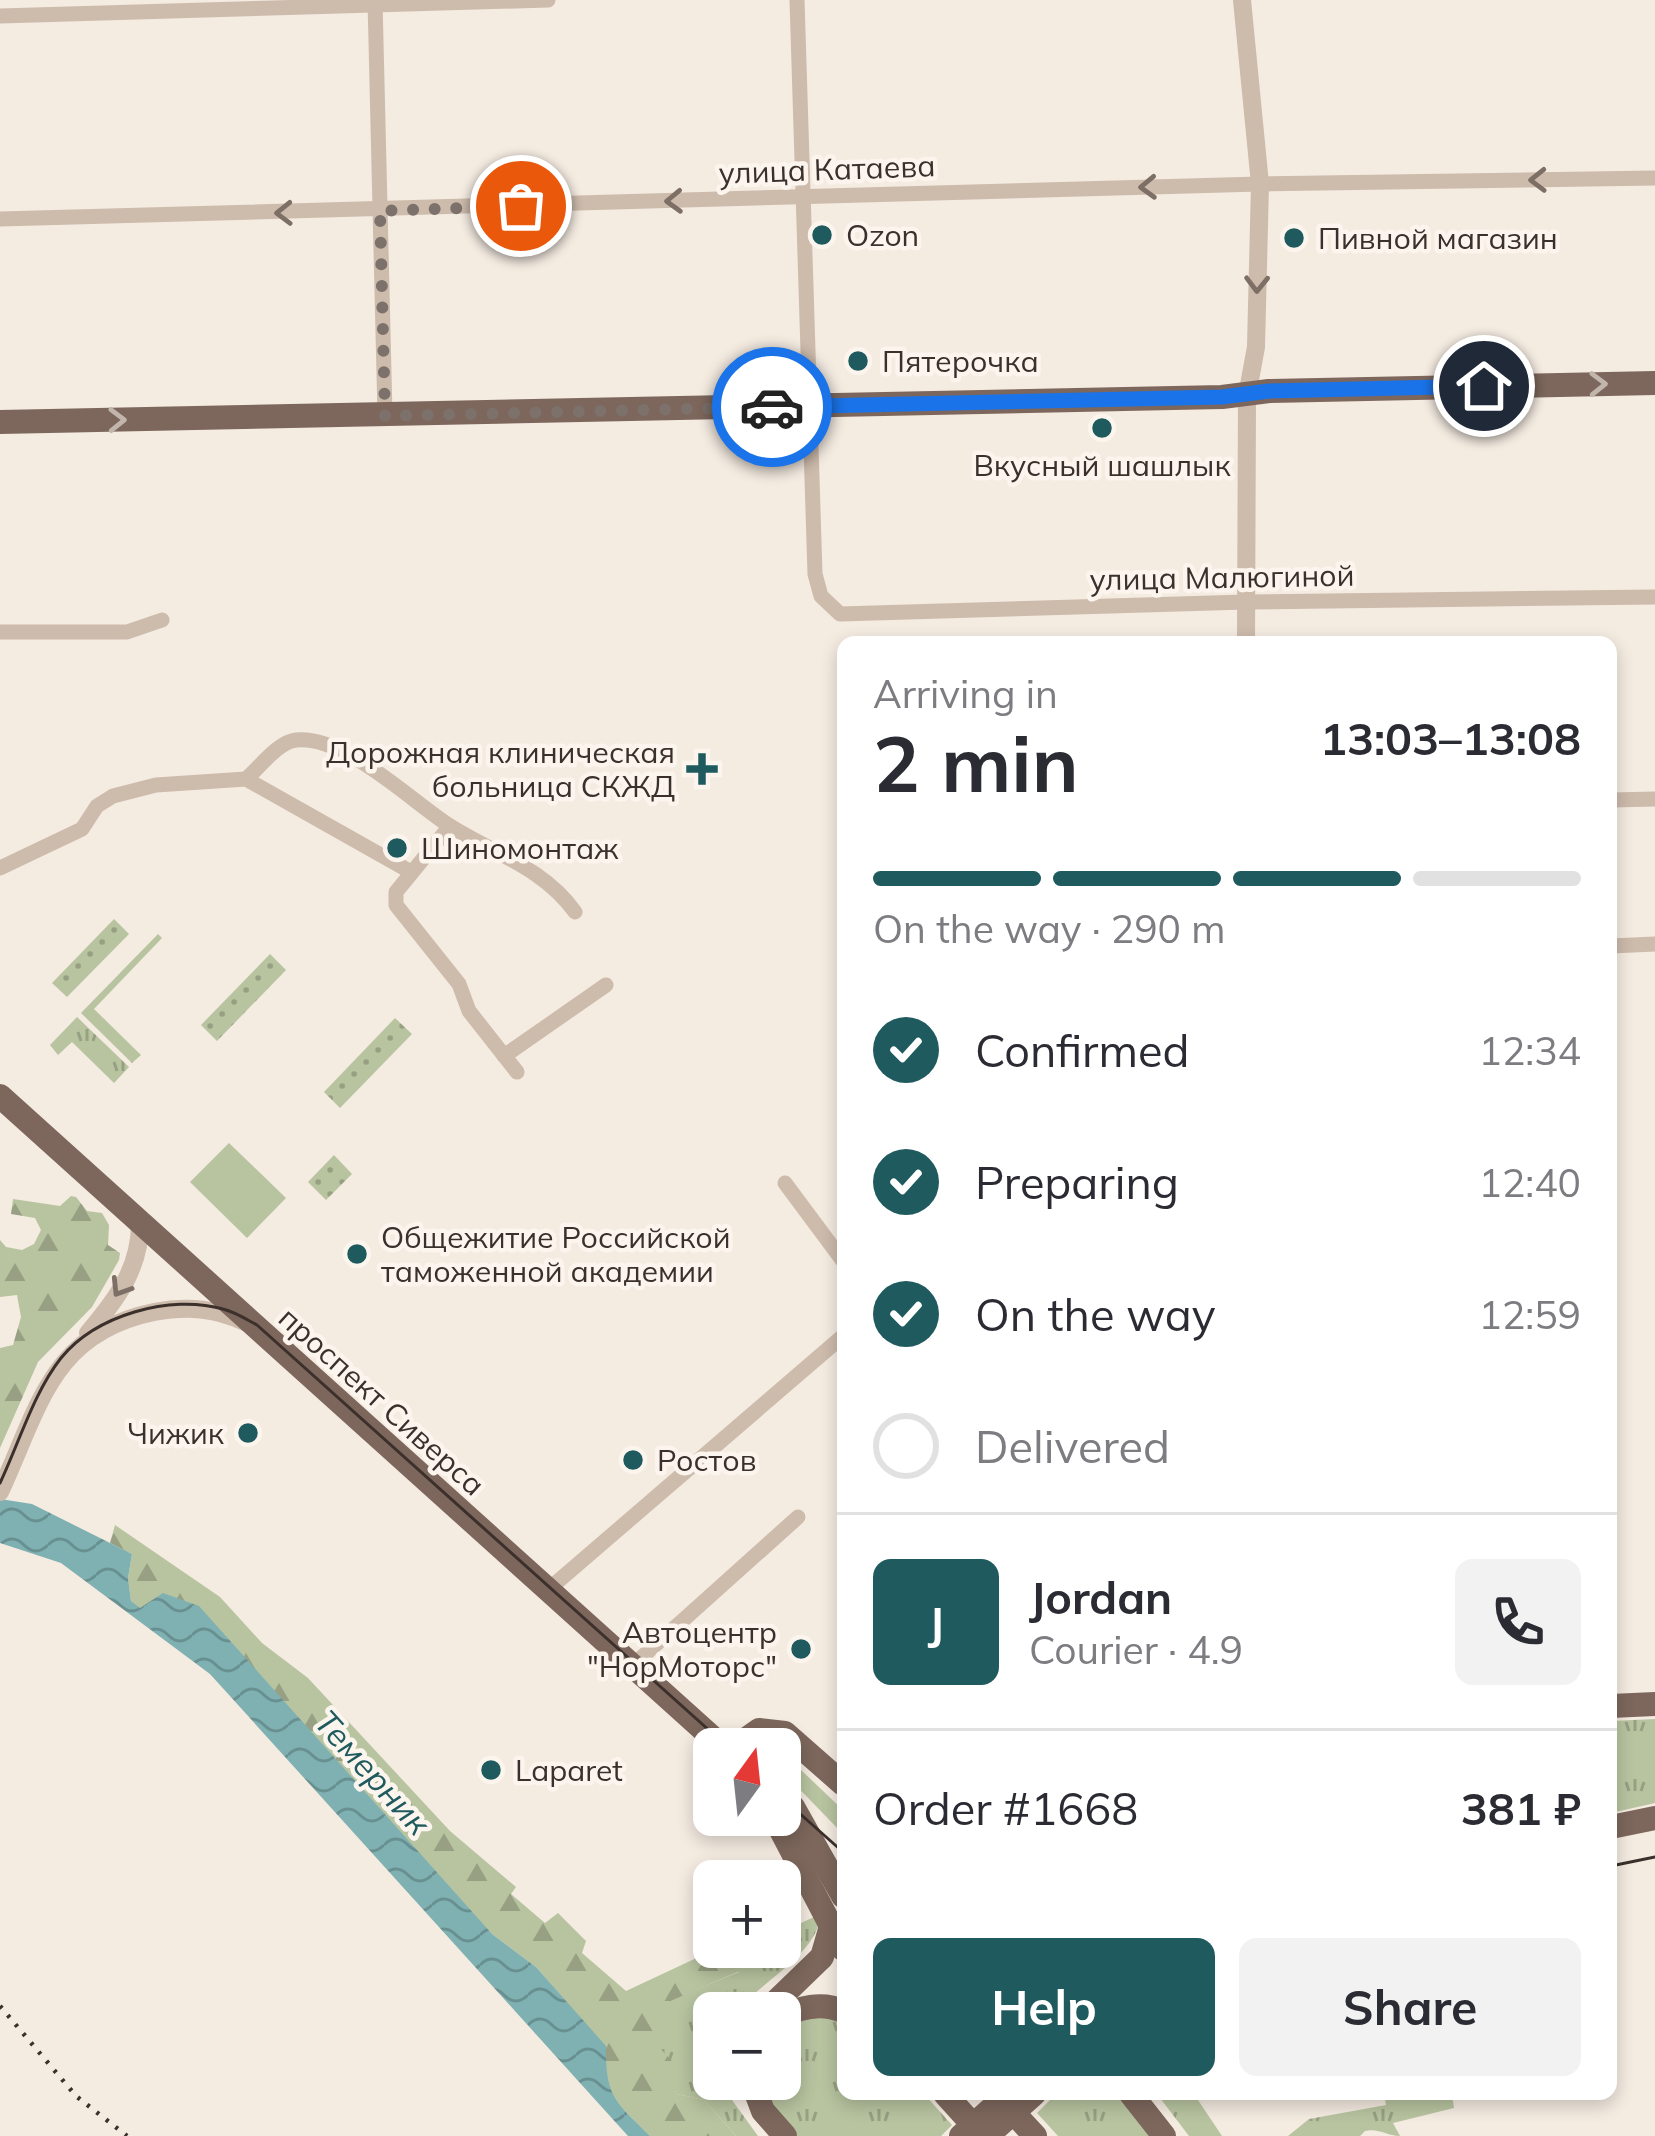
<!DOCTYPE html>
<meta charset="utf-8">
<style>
:root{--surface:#fff;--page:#f2f2f3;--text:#2b2b33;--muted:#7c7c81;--line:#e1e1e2;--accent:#1f5a5e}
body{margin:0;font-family:Mulish,sans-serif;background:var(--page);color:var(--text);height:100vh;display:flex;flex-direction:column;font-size:45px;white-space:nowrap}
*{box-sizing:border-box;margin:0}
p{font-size:39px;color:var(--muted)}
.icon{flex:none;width:66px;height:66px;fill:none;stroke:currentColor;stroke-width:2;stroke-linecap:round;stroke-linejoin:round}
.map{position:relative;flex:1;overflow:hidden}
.panel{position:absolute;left:837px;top:636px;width:780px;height:1464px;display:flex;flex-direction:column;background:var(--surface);border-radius:18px;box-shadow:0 6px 18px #0003}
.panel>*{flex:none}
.needle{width:78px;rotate:15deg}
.tools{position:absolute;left:693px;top:1728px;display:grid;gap:24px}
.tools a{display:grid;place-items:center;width:108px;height:108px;border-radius:18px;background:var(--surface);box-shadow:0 6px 18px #0003;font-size:60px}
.pin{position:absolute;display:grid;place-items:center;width:102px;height:102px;color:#fff;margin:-51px;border:6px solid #fff;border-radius:50%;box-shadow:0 3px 12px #0007}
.courier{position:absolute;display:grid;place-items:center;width:120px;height:120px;margin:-60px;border:9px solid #1a73e8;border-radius:50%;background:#fff;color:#222;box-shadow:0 3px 15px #0007}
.summary em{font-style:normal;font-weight:700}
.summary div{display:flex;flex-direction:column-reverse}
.summary{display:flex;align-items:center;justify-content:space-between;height:204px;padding:0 36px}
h1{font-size:78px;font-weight:700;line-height:90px}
.bar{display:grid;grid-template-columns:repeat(4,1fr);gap:18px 12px;align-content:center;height:144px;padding:0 36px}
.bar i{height:15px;border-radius:9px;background:var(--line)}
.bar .on{background:var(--accent)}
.bar p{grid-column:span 4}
.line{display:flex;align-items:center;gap:30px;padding:0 36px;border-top:3px solid var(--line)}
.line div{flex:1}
.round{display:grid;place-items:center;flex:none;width:126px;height:126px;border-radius:18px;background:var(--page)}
ol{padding:0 36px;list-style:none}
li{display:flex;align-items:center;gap:36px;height:132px}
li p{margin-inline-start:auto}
li .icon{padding:12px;border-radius:50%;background:var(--accent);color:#fff;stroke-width:4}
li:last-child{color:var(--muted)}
li i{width:66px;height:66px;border:6px solid var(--line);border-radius:50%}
.cta{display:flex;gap:24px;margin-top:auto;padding:24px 36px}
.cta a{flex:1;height:138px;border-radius:18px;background:var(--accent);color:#fff;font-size:48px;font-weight:700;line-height:138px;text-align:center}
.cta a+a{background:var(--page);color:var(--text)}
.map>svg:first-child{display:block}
.grass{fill:url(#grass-tufts)}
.forest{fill:url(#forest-firs)}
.park{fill:url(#park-dots)}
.pitch{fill:#b8c4a0}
.water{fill:url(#water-waves)}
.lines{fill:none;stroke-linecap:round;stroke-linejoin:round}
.minor{stroke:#cdbbac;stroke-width:15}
.tertiary{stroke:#cdbbac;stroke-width:18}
.primary{stroke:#7d675c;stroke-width:24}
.tram{stroke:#3b302b;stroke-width:3}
.rail{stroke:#3b302b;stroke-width:4.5;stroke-dasharray:3 9;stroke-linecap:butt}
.primary-bridge{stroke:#7d675c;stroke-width:24}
.oneway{stroke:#7d6f65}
.oneway2{stroke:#c2b5ac}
.done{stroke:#7c716b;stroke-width:12;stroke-dasharray:0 21.6}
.route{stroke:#1a73e8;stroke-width:15}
.poi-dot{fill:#1f5a5e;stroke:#fbf5ee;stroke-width:4.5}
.labels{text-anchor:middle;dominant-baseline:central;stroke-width:9;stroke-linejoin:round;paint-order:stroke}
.street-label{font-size:30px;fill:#3b302b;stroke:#fbf5ee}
.poi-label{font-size:30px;fill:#3b302b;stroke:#fbf5ee;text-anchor:start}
.water-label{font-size:33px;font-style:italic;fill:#1f5a5e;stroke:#fbf5ee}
</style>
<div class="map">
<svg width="1655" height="2136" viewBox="0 0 1655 2136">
<defs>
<pattern id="grass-tufts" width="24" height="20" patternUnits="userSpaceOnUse" patternTransform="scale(3)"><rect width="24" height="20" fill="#b8c4a0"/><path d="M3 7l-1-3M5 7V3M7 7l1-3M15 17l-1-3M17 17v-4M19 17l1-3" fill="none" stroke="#97a083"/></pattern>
<pattern id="forest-firs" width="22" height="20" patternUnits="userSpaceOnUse" patternTransform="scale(3)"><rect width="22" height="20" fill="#b8c4a0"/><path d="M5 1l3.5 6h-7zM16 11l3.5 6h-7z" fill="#97a083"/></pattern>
<pattern id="park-dots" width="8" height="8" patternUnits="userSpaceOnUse" patternTransform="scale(3)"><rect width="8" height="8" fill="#b8c4a0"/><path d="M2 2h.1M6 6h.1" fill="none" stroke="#97a083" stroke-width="1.8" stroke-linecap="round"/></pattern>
<pattern id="water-waves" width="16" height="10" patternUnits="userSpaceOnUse" patternTransform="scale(3)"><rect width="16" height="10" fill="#7fb0b2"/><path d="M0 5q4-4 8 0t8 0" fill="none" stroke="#699091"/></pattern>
</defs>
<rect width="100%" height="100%" fill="#f4ebe1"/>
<g class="grass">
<polygon points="158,934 162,938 94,1009 141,1055 132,1063 81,1013"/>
<polygon points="77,1017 129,1067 114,1083 72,1042 58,1055 50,1045"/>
<polygon points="1655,1719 1655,1803 1611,1813 1611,1721"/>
<polygon points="780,1750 843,1810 843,1834 780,1769"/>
<path d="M816 1916 819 1924C807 1961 759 1982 737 2013H714V2079H725L732 2100 758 2136H736L704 2100 677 2094 644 2011 739 1972 733 1956 752 1947H780V1933Z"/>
<polygon points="812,2014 843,2021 843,2094 924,2094 952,2125 941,2136 796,2136 770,2107 760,2079 780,2079 780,2028"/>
<polygon points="1056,2094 1123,2094 1156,2136 1058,2136 1037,2113"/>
<polygon points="1157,2094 1194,2094 1222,2136 1189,2136"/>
<path d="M1384 2094H1452L1454 2108 1393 2123 1400 2136C1387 2136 1379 2128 1365 2131L1360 2136H1288L1309 2119 1386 2105Z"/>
</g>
<g class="forest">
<polygon points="71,1196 76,1197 87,1211 102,1213 109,1225 108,1245 120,1253 119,1260 92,1307 38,1362 0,1448 0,1348 13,1345 21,1317 17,1295 0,1297 0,1240 6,1247 22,1250 34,1244 41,1230 35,1218 11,1214 13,1199 60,1206"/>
<path d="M115 1525 220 1597 262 1643 308 1678 450 1831 516 1887 511 1894 545 1923 558 1913 586 1941 582 1953 626 1991 720 1947H728L740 1971 645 2012 664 2033 658 2046 681 2071 675 2085 677 2094 704 2100 736 2136H650C616 2102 605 2097 605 2046L536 1967 492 1934 131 1601 128 1578 132 1554 110 1543Z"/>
</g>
<g class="park">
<polygon points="114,919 129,934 67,997 52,983"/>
<polygon points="270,954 286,970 217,1041 201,1025"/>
<polygon points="395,1018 412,1034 340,1108 324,1092"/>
<polygon points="334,1155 352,1174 326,1200 308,1182"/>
</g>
<polygon class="pitch" points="229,1143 286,1198 247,1238 190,1182"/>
<path class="water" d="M0 1499 32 1504 132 1554 128 1578 131 1601 140 1608 163 1593 199 1606 492 1934 536 1967 606 2046C605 2097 616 2102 650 2136H628L210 1674 61 1563 0 1543Z"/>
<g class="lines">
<g class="minor">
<polyline points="375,0 385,415"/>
<polyline points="797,0 815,574 821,596 840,614 1246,602 1655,597"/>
<polyline points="0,16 548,0"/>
<polyline points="0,219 1260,184 1655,178"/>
<polyline points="0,632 127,632 162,620"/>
<polyline points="246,779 411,872"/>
<polyline points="1611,800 1655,799"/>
<polyline points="450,826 396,892 396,905 459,984 469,1011 517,1072"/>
<path d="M0 868 82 829 97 806 113 796 156 785 246 779C260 767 278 742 296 740 344 735 409 799 447 824 492 853 543 867 575 912"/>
<polyline points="1611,946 1655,944"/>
<polyline points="504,1056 606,985"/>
<polyline points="785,1183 843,1261"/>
<polyline points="549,1589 843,1336"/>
<polyline points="632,1666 798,1517"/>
</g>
<g class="tertiary">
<polyline points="1242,0 1260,184 1256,347 1247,396 1246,642"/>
<path d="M88 1333C117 1299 141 1267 140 1221"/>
<path d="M0 1492C39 1408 51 1333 154 1312 187 1306 215 1308 245 1322"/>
</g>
<g class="primary">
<polyline points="0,422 1222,397 1269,391 1655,383"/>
<polyline points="0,1096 725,1749"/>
<polyline points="1611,1706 1655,1704"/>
<polyline points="732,1749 759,1730 785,1733 843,1784"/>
<polyline points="780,1792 793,1807 843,1896"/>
<polyline points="773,1815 843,1949"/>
<polyline points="1611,1827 1655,1818"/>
<polyline points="764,2013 822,1957 831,1926"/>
<path d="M780 2018C799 2007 822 2002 843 2011"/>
<polyline points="751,2079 763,2111 785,2136"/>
<polyline points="945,2094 983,2136"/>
<polyline points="1131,2094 1164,2136"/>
<polyline points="1000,2098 1035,2136"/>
</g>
<g class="tram">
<path d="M0 1483C19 1443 34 1392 61 1358 96 1315 170 1294 223 1309 235 1312 246 1319 257 1325L730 1749"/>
<polyline points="780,1796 843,1852"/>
<polyline points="1611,1866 1655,1857"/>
</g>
<polyline class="rail" points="0,2006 76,2096 127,2136"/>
<g class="primary-bridge">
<polyline points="961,2136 1008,2094"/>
<polyline points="987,2136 1034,2094"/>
</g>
</g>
<defs><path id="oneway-chevron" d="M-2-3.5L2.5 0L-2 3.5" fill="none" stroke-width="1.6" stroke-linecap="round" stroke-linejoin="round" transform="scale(3)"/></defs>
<g class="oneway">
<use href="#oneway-chevron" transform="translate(1538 180) rotate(179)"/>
<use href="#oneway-chevron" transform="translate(1148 187) rotate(178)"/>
<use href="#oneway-chevron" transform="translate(674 201) rotate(178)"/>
<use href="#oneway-chevron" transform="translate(284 213) rotate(179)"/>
<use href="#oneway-chevron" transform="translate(1257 284) rotate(91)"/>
<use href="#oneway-chevron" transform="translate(120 1288) rotate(122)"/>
</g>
<g class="oneway2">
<use href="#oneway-chevron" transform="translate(1598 384) rotate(-1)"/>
<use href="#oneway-chevron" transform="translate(117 420) rotate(-1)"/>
</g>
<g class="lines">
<polyline class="done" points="521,206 380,211 385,416 772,407"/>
<polyline class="route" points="772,407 1222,397 1269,391 1484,386"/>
</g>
<g class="poi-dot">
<circle cx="822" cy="235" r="12"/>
<circle cx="1294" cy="238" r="12"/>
<circle cx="858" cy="361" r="12"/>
<circle cx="1102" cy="428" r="12"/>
<path d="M696 751h12v12h12v12h-12v12h-12v-12h-12v-12h12z"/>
<circle cx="397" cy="848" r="12"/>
<circle cx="357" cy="1254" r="12"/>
<circle cx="248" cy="1433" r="12"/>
<circle cx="633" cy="1460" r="12"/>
<circle cx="801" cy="1649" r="12"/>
<circle cx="491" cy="1770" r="12"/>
</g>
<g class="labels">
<g class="street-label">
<text transform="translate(827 169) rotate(-2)">улица Катаева</text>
<text transform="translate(1222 577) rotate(-1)">улица Малюгиной</text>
<text transform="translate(382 1401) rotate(42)">проспект Сиверса</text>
</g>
<g class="poi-label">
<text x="846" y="235">Ozon</text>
<text x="1318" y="238">Пивной магазин</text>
<text x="882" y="361">Пятерочка</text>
<text x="1102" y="465" text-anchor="middle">Вкусный шашлык</text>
<text x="675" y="752" text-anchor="end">Дорожная клиническая<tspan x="675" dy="34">больница СКЖД</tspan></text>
<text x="421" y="848">Шиномонтаж</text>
<text x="381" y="1237">Общежитие Российской<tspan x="381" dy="34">таможенной академии</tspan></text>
<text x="224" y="1433" text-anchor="end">Чижик</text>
<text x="657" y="1460">Ростов</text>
<text x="777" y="1632" text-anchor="end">Автоцентр<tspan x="777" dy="34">"НорМоторс"</tspan></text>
<text x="515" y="1770">Laparet</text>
</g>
<g class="water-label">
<text transform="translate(373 1772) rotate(48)">Темерник</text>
</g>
</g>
</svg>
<div class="tools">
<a><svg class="needle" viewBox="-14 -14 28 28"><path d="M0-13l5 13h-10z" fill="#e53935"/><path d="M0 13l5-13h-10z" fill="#7c7c81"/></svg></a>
<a>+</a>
<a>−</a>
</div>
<div class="pin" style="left:521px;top:206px;background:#ea580c"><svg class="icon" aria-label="bag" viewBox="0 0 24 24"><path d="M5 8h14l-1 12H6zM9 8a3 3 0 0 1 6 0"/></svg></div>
<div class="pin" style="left:1484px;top:386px;background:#1f2937"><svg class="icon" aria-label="home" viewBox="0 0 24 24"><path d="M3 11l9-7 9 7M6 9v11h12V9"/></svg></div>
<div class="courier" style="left:772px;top:407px"><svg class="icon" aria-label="car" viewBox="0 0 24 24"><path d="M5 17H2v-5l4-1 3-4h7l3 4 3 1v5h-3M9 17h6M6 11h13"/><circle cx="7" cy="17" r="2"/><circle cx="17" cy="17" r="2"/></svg></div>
<section class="panel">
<div class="summary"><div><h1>2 min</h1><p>Arriving in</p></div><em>13:03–13:08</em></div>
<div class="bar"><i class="on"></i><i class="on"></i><i class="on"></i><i></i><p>On the way · 290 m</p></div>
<ol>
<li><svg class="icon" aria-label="check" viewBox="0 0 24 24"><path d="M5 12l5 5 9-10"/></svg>Confirmed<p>12:34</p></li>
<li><svg class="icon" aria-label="check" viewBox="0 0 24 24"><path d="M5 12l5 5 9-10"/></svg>Preparing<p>12:40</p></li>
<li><svg class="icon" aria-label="check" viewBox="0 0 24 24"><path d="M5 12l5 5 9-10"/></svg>On the way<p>12:59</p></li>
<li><i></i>Delivered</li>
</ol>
<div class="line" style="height:216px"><b class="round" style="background:var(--accent);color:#fff">J</b><div><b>Jordan</b><p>Courier · 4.9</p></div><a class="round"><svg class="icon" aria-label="phone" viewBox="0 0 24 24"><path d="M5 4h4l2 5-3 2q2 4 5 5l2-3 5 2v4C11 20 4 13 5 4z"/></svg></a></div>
<div class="line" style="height:156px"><div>Order #1668</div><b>381 ₽</b></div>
<div class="cta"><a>Help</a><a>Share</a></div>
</section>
</div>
